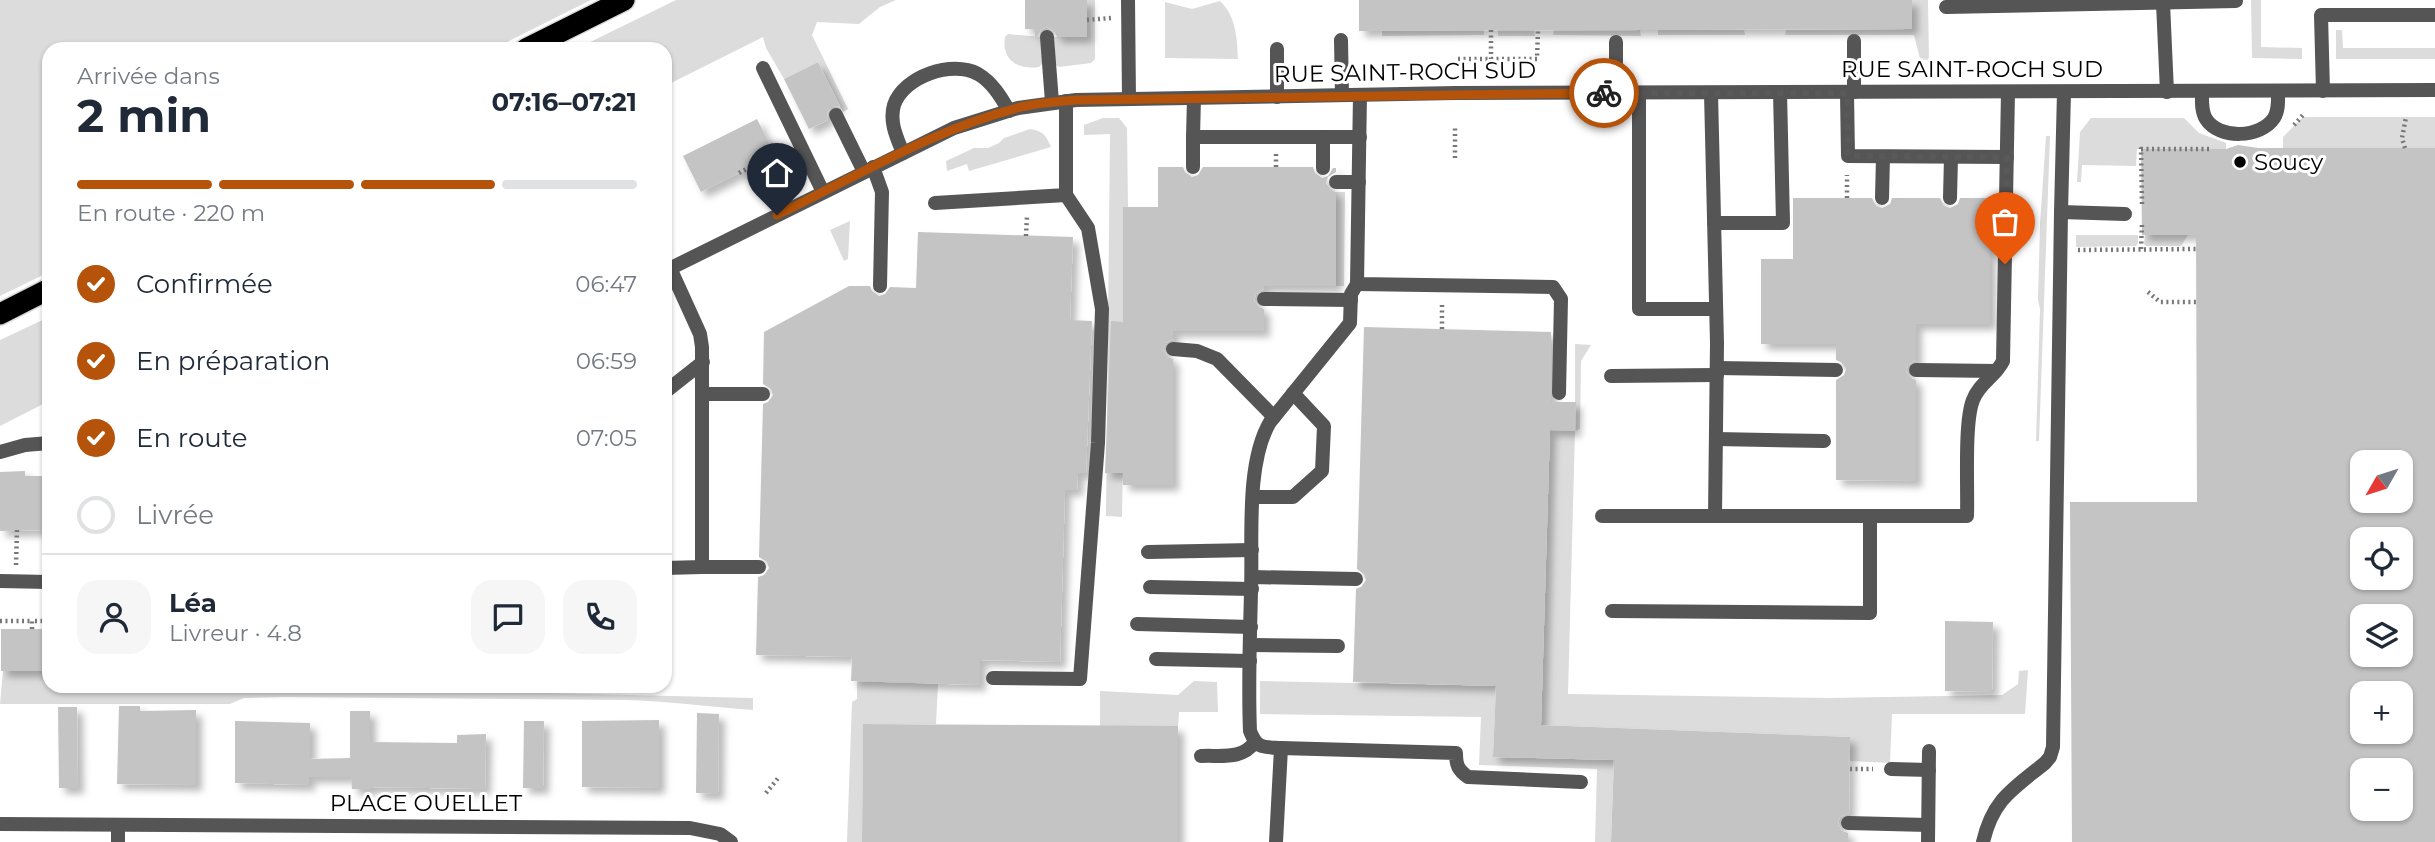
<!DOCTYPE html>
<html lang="fr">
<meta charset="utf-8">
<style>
:root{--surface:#fff;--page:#f6f6f7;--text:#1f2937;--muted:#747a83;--line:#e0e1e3;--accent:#b45309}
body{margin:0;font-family:Montserrat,sans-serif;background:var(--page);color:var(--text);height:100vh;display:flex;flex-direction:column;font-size:26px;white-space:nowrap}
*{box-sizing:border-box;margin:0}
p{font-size:23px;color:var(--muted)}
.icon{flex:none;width:38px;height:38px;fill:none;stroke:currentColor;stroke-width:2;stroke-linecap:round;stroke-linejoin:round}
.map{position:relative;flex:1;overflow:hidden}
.sheet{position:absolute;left:42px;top:42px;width:630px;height:651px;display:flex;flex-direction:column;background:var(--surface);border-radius:21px;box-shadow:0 2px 5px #0004}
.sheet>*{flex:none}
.needle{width:46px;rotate:231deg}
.controls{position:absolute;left:2350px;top:450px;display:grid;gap:14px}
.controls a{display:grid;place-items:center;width:63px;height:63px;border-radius:14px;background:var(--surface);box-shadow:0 2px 5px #0004;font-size:35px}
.pin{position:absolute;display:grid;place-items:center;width:60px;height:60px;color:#fff;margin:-72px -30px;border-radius:50% 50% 50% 0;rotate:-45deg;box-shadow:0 0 7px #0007}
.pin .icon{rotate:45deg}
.courier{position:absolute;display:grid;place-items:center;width:70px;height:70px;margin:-35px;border:5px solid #b45309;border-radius:50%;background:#fff;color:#222;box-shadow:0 2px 9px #0007}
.head em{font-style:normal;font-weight:700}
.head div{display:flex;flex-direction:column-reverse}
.head{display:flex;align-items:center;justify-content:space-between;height:119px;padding:0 35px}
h1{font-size:46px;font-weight:700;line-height:52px}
.bar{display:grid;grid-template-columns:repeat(4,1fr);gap:10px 7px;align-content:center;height:84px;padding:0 35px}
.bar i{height:9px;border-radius:5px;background:var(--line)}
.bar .active{background:var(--accent)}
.bar p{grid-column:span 4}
.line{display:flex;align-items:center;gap:18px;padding:0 35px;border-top:2px solid var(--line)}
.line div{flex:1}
.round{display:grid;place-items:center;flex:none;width:74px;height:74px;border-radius:21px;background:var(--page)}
ol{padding:0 35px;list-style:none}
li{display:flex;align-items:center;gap:21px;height:77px}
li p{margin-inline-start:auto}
li .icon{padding:7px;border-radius:50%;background:var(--accent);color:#fff;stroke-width:4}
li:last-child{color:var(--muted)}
li i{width:38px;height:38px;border:4px solid var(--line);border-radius:50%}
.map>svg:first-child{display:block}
.green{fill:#dcdcdc}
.building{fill:#c4c4c4;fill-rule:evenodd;filter:url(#shadow)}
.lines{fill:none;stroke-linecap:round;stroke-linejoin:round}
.highway-casing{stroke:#dbdbdb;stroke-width:24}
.path{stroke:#777;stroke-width:4.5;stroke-dasharray:2 3.5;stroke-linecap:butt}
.lane{stroke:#555;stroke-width:14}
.street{stroke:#555;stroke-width:14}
.highway{stroke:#000;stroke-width:21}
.done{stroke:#595959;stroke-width:7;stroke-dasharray:0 12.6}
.route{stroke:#b45309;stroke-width:9}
.poi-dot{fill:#000;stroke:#fff;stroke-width:2.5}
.labels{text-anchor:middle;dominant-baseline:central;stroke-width:6;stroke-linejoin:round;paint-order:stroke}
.street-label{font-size:23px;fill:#000;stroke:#fff}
.poi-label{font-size:23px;fill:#000;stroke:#fff;text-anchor:start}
</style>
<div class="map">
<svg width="2435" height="842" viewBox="0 0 2435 842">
<defs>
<filter id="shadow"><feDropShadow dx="6" dy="6" stdDeviation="3.5" flood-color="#0004"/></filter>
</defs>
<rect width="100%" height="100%" fill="#fff"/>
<g class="green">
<polygon points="0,0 591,0 493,49 49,49 49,272 0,296"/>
<polygon points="676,0 896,0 880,7 859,24 817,22 812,35 848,109 843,112 818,62 784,79 766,48 763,37 665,86 665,49 576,49"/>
<polygon points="1087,0 1095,0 1095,59 1091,63 1059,67 1055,64 1054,37 1087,37"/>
<polygon points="1912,0 1928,0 1929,60 1920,59 1914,35 1785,35 1786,30 1912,29"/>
<polygon points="2251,0 2261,0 2261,47 2302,48 2302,59 2252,58"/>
<path d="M1220 1C1236 16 1237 37 1238 59L1165 58V2L1192 9Z"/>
<polygon points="1484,30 1484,35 1382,36 1382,31"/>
<polygon points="1498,30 1534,30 1535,36 1498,36"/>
<polygon points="1554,30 1640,30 1641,36 1553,35"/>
<polygon points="1658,30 1744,30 1745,35 1658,35"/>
<polygon points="2336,30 2342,30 2343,48 2435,48 2435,59 2336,59"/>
<path d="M1008 34 1042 37V64L1039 67C1018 70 1001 60 1005 37Z"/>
<polygon points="2303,117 2435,117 2435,148 2283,148 2283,137"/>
<polygon points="1103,118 1119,118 1127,128 1128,207 1122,517 1106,516 1110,134 1084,135 1084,125"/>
<polygon points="2091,118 2184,118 2199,133 2226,143 2226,149 2137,149 2136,166 2082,165 2081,182 2077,182 2080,132"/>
<path d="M1030 129C1043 131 1046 135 1051 147L969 171 967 164 947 171 946 161 974 148H988L999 143 1004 138Z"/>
<polygon points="2046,136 2050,136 2039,441 2036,441 2040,309 2038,300 2040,224"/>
<polygon points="1336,192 1345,192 1344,286 1336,286"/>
<polygon points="850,221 848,259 844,261 830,230"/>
<polygon points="2076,235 2138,235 2138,243 2136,246 2076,247"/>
<polygon points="2145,235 2188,235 2181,246 2146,246 2144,244"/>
<polygon points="49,317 49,401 0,426 0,340"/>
<polygon points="1575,344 1591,345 1581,361 1580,429 1575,431 1568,694 1830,698 2002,695 2018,684 2019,671 2028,670 2025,714 1892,714 1890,763 1850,761 1850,737 1541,725 1550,430 1575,430"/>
<path d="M3 671H49V686H142L143 689 341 688 753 698V710C710 707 667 701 624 700L285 697 244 698 230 704H0Z"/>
<polygon points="857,679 938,684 936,724 863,724 862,842 847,842 852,702 857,699"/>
<polygon points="1194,681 1217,682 1218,712 1179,712 1178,726 1100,726 1100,691 1178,695"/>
<polygon points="1260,681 1496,686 1493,757 1614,760 1611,842 1595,842 1597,769 1479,765 1481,717 1260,714"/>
</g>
<g class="building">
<polygon points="1025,0 1087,0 1087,37 1057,37 1054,31 1047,27 1041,30 1037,37 1035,37 1034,29 1025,29"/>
<polygon points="1359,0 1912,0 1912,29 1359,31"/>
<polygon points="818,62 840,106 831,107 827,114 828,120 809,129 784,79"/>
<polygon points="757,119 775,155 701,192 683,156"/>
<path d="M2238 145 2258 148H2435V842H2072L2070 502H2197L2196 235H2142L2141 149H2226ZM2362 462H2401V500H2362ZM2362 539H2401V578H2362ZM2362 616H2401V654H2362ZM2362 693H2401V732H2362ZM2362 770H2401V808H2362Z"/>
<polygon points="1158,167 1183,167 1185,172 1192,177 1198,175 1203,167 1313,167 1315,173 1322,178 1328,176 1333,168 1336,168 1336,172 1328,177 1326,183 1331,190 1336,192 1336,286 1264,286 1264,289 1256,294 1254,300 1259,307 1264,309 1264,331 1173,331 1173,339 1166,343 1163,349 1167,356 1173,359 1173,485 1123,485 1123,473 1105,473 1111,321 1123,322 1123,207 1158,207"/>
<polygon points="1793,198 1872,198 1876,206 1882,208 1890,204 1892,198 1940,198 1944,206 1950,208 1958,204 1960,198 1990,198 1990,324 1916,324 1916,360 1908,365 1906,371 1911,378 1916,380 1916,481 1836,480 1836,380 1844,375 1846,369 1841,362 1836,360 1836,344 1761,344 1761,259 1793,259"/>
<polygon points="918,232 1073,237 1070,320 1092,321 1086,473 1078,473 1077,490 1065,490 1060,662 980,660 980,685 851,681 852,657 756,655 758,577 764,575 769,568 767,562 759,557 763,404 768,402 773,395 771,389 763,384 764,332 849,286 870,286 872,291 879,296 885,294 890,287 916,288"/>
<polygon points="1364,327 1551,332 1551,402 1576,402 1575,431 1550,430 1541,725 1850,737 1849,813 1840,817 1838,823 1842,831 1848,833 1848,842 1611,842 1614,760 1493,757 1496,686 1353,682 1356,589 1361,587 1366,580 1364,574 1357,569"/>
<polygon points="25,471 25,476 49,476 49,521 42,521 42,530 0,531 0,472"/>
<polygon points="1945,621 1993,622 1992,692 1945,691"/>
<rect x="1" y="629" width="48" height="42"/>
<polygon points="119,706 140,706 140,711 196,710 196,785 117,784"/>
<polygon points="58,707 77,707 78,788 59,788"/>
<polygon points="350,711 370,711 370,742 457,743 457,735 486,734 485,789 371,787 371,789 352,789 351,777 309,777 309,785 235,783 235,721 310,723 310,759 350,758"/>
<polygon points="697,713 719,714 718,794 696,793"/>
<polygon points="659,720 659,788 582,787 582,721"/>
<polygon points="524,721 544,721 543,788 523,788"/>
<polygon points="863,724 1178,726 1178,842 862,842"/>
</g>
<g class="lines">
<defs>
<g id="highway">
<polyline points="526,49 624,0"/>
<polyline points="0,314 49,289"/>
</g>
</defs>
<use href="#highway" class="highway-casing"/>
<g class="path">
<polyline points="1087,20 1111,18"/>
<polyline points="1491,30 1491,59"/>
<polyline points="1458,59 1537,59 1538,30"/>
<polyline points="2294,125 2303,115"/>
<polyline points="2405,148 2402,138 2406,117"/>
<polyline points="1276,154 1276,167"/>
<polyline points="1455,158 1455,126"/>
<polyline points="739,173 762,161"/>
<polyline points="1847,198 1847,175"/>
<polyline points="2142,204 2141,149 2210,149"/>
<polyline points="1026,236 1027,216"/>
<polyline points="2141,249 2142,223"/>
<polyline points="2078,250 2196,249"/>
<polyline points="2148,292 2160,302 2196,302"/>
<polyline points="1442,329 1442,302"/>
<polyline points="16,565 17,530"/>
<polyline points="0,621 32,621"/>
<polyline points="32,629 32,621 49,621"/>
<polyline points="1850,769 1873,769"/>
<polyline points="766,793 779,777"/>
</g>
<g class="lane">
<polyline points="1128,0 1129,99"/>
<polyline points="2163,3 2167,92"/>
<polyline points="1946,7 2236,1"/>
<polyline points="1047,37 1052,102"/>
<polyline points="1341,40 1342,95"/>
<polyline points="1854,41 1854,92"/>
<polyline points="1616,42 1616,93"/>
<polyline points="1277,49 1277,97"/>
<polyline points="763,68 823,192"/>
<path d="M2202 91C2202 100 2201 111 2206 119 2219 140 2261 138 2274 118 2279 110 2278 100 2278 91"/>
<polyline points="2323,91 2321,15 2435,15"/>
<polyline points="2064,92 2061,212 2125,214"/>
<polyline points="1639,93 1639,309 1716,309"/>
<path d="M1711 93 1717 343 1715 516H1967C1968 489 1964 422 1973 400 1979 383 1996 376 2003 361L2008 92"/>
<polyline points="1847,93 1848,156 2007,157"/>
<polyline points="1360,95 1357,284 1553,287 1561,299 1559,393"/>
<polyline points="1194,98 1193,137 1360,137"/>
<polyline points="836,115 864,172"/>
<polyline points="1323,137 1323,168"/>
<path d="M903 153C897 138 889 122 894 105 904 76 952 60 978 74 992 82 1001 97 1009 111"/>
<polyline points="873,167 882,192 880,286"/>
<polyline points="1193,167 1193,137"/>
<polyline points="1336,182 1359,182"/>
<polyline points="1882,198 1883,157"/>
<polyline points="1950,198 1951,157"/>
<polyline points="935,203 1066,195 1066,101"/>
<polyline points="1714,223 1783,223 1780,92"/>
<polyline points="1264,299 1351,300"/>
<polyline points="1173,349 1197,351 1217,359 1274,417"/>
<polyline points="1717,368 1836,370"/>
<polyline points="1916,370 1996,371"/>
<polyline points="1611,376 1717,375"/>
<polyline points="665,392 703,362"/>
<polyline points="703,394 763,394"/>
<polyline points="1716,439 1824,441"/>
<polyline points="0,452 25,445 49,443"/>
<polyline points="1254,497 1293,497 1322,471 1324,426 1293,393"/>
<polyline points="1602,516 1715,516"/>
<polyline points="1148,552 1252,550"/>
<polyline points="702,567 759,567"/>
<polyline points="665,568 702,567 702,347 700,334 670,268"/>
<polyline points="1252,577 1356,579"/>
<polyline points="1150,587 1252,589"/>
<polyline points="1612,611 1870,613 1870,516"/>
<polyline points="1137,624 1251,627"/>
<polyline points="1250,645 1338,646"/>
<polyline points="1156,659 1250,661"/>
<polyline points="993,678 1080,679 1098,443 1102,309 1088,228 1066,195"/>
<path d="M1281 748C1263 747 1257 749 1250 731 1248 684 1250 638 1251 591 1253 542 1245 464 1270 422L1350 323 1351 294 1357 284"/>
<path d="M1201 756C1222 755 1242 760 1255 742"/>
<polyline points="1891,769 1929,770"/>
<polyline points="1848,823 1928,825"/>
<path d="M1276 842 1281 748 1456 753C1456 765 1458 770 1468 777L1581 782"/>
<polyline points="1928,842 1929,751"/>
<path d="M1983 842C1993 799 2013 789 2045 763L2050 757 2053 747 2061 212"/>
</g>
<g class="street">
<polyline points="665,271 954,128 1018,108 1076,100 1456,93 2435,90"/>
<polyline points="0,581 49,582"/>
<polyline points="0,824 690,828 720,834 731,842"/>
<polyline points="118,842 118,825"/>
</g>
<use href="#highway" class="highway"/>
</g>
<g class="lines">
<polyline class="done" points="1604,93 1847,93 1848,156 2007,157 2005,264"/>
<path class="route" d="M777 215C856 177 932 130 1017 108 1036 103 1056 102 1076 100L1604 93"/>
</g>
<circle class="poi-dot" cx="2240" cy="162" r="7"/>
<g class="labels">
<g class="street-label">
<text x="1972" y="69">RUE SAINT-ROCH SUD</text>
<text transform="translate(1405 72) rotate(-1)">RUE SAINT-ROCH SUD</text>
<text x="426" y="803">PLACE OUELLET</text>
</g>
<g class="poi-label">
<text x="2254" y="162">Soucy</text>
</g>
</g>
</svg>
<div class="controls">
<a><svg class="needle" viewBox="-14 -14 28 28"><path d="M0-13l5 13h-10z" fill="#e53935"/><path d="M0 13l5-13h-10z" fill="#747a83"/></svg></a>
<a><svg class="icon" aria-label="locate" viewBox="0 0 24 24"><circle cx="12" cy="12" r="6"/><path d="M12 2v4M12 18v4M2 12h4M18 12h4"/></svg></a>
<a><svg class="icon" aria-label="layers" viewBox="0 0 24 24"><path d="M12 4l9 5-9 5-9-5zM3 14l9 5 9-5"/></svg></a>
<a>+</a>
<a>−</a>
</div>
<div class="pin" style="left:2005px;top:264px;background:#ea580c"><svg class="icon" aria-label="bag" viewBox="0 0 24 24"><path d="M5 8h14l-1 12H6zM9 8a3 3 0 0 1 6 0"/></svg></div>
<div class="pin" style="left:777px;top:215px;background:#1f2937"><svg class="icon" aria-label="home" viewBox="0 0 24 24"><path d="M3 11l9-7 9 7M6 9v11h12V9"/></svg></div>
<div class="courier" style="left:1604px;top:93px"><svg class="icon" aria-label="bike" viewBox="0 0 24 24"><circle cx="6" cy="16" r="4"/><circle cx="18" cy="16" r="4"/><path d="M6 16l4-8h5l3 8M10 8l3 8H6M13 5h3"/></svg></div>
<section class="sheet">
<div class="head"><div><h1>2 min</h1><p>Arrivée dans</p></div><em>07:16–07:21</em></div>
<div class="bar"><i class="active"></i><i class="active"></i><i class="active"></i><i></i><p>En route · 220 m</p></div>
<ol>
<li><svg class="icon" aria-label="check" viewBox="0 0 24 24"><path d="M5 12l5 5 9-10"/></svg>Confirmée<p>06:47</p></li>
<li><svg class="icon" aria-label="check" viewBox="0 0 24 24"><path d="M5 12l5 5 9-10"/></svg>En préparation<p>06:59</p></li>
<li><svg class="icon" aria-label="check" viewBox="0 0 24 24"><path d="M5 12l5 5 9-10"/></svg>En route<p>07:05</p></li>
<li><i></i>Livrée</li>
</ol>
<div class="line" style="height:126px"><a class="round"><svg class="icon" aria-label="person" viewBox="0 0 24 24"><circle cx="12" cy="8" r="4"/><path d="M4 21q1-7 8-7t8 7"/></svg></a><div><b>Léa</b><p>Livreur · 4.8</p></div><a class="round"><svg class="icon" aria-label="chat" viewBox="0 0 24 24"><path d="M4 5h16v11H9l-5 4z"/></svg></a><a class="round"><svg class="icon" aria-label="phone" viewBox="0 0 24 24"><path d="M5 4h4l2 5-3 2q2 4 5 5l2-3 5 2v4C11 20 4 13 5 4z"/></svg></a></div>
</section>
</div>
